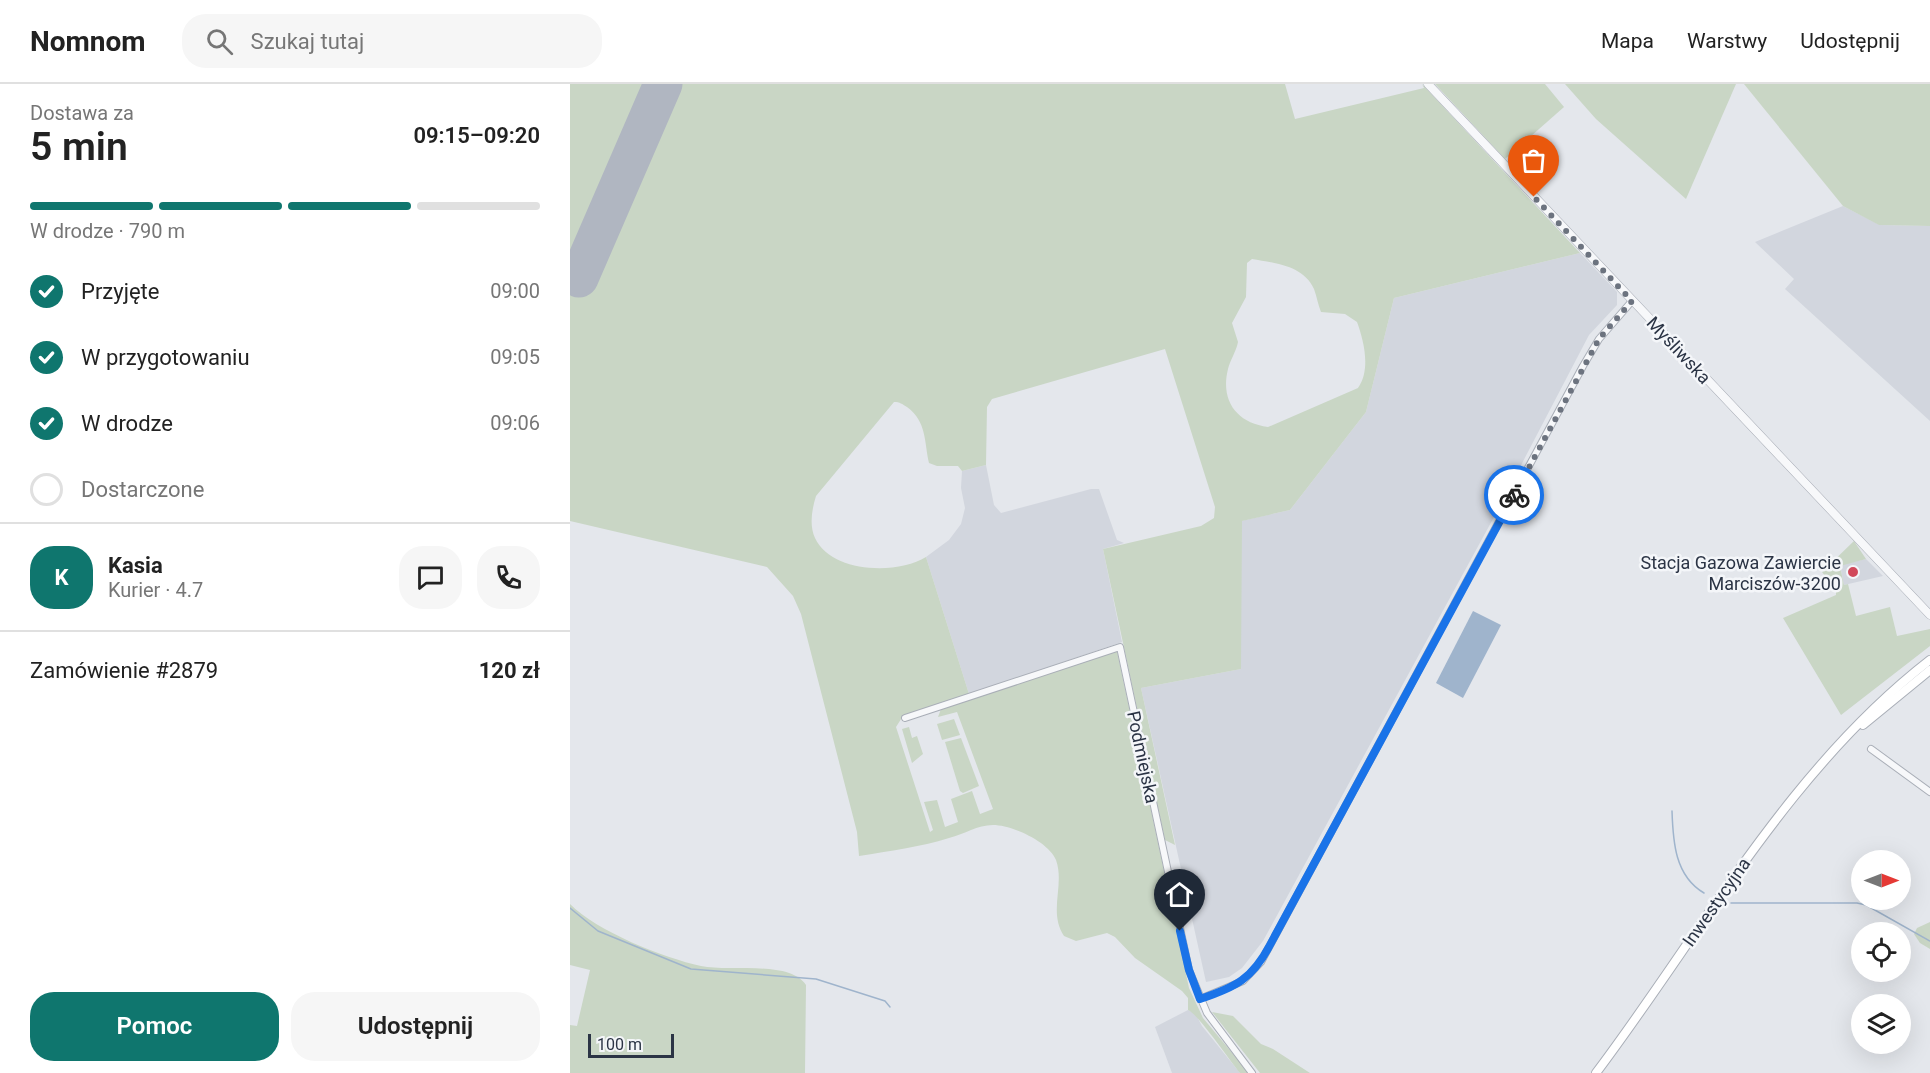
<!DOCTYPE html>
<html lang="pl">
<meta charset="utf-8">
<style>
:root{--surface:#fff;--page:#f6f6f6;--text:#222;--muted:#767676;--line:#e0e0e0;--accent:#0f766e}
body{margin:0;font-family:Roboto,sans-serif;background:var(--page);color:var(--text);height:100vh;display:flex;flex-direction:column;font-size:22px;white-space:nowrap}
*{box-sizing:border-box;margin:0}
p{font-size:20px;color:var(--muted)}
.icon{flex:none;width:33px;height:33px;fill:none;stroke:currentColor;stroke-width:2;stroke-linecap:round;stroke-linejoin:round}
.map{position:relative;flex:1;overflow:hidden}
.sheet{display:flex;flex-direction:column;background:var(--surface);width:570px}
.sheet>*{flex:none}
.needle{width:39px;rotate:90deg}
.tools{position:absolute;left:1281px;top:766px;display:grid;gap:12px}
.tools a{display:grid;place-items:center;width:60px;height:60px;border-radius:50%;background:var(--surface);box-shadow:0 6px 24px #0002;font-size:30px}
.scale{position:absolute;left:18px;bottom:15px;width:86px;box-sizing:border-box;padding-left:6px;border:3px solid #2b3445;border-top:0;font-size:16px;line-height:21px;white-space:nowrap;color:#2b3445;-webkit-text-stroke:4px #f4f6f9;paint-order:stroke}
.pin{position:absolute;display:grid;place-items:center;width:51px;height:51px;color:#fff;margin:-62px -26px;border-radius:50% 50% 50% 0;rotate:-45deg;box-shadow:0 0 6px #0007}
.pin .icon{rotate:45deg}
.courier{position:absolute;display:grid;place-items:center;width:60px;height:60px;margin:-30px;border:4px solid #1a73e8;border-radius:50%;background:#fff;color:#222;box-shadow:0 2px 8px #0007}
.head em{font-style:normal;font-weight:600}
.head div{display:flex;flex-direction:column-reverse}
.head{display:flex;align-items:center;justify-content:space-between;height:102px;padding:0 30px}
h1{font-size:39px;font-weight:600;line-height:45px}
.bar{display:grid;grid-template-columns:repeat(4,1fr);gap:9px 6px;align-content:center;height:72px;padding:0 30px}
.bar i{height:8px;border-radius:4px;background:var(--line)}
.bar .on{background:var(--accent)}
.bar p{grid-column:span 4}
.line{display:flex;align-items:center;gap:15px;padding:0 30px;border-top:2px solid var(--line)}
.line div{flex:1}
.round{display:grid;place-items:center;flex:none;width:63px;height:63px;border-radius:24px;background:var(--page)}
ol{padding:0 30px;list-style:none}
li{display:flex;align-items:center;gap:18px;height:66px}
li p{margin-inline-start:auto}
li .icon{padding:6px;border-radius:50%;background:var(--accent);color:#fff;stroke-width:4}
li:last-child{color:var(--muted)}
li i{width:33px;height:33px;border:3px solid var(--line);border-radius:50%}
.cta{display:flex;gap:12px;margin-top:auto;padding:12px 30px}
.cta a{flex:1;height:69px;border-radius:24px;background:var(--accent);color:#fff;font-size:24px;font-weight:600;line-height:69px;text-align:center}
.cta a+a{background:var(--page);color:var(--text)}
header{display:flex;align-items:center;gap:36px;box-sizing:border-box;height:84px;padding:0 30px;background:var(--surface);border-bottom:2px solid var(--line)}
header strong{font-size:28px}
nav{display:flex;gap:33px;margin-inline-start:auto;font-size:21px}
.search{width:420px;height:54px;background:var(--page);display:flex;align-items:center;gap:15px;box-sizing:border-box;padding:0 21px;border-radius:24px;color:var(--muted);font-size:22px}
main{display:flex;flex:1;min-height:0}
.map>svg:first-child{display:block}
.built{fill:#d2d6de}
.green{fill:#c9d6c5;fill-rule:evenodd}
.water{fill:#9fb4cc}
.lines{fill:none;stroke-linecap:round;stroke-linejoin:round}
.stream{stroke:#9fb4cc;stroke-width:1.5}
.runway{stroke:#b0b6c1;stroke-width:39}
.minor-casing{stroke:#a9aeb7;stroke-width:8}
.tertiary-casing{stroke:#a9aeb7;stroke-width:9}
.secondary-casing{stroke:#a9aeb7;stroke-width:10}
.minor{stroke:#f7f8fa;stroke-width:6}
.tertiary{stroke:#f7f8fa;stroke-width:8}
.secondary{stroke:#fff;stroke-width:8}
.done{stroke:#6c737f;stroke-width:6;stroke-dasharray:0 10.8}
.route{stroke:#1a73e8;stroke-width:8}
.poi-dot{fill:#d1495b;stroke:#f4f6f9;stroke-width:2}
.labels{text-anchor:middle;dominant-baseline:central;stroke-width:5;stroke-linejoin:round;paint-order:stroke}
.street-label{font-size:18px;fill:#2b3445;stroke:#f4f6f9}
.poi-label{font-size:18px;fill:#2b3445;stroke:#f4f6f9;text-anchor:end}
</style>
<header>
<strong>Nomnom</strong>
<div class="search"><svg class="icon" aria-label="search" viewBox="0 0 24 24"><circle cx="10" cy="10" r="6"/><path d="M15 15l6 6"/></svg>Szukaj tutaj</div>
<nav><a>Mapa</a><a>Warstwy</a><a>Udostępnij</a></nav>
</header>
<main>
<section class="sheet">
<div class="head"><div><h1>5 min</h1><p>Dostawa za</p></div><em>09:15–09:20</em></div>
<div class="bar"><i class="on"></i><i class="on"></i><i class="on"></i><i></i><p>W drodze · 790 m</p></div>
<ol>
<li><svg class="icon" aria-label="check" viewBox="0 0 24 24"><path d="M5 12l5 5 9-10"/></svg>Przyjęte<p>09:00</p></li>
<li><svg class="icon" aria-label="check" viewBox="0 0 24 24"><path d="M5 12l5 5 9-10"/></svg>W przygotowaniu<p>09:05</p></li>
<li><svg class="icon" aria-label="check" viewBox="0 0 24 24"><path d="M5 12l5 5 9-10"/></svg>W drodze<p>09:06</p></li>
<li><i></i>Dostarczone</li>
</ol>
<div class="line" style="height:108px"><b class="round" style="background:var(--accent);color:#fff">K</b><div><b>Kasia</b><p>Kurier · 4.7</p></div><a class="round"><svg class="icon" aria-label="chat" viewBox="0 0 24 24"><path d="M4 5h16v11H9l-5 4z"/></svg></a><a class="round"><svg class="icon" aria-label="phone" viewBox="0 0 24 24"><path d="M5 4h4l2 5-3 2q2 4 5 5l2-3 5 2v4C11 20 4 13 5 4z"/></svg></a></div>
<div class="line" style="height:78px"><div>Zamówienie #2879</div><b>120 zł</b></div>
<div class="cta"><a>Pomoc</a><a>Udostępnij</a></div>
</section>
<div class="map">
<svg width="1360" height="989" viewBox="0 0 1360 989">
<rect width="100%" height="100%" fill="#e4e7ec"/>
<g class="built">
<polygon points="1273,122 1310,141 1360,142 1360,337 1215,205 1224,195 1185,158"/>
<polygon points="1010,169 1047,208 1047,221 1019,251 924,433 693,857 672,884 659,893 636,898 571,604 671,585 671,437 720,426 796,328 824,214"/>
<polygon points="416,381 424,421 431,429 521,405 529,405 547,456 554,459 533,465 552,558 399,610 356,473 379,456 391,440 395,424 391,404 392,387"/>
<polygon points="1296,475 1313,492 1274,501 1270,481"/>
<polygon points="618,926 625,929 632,942 670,989 602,989 585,943"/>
</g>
<g class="green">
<path d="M0 0H84L1 190 17 197 102 0H715L725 35 854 4 852 0 1010 169 824 214 796 328 720 426 672 437 671 585 571 604 605 761 595 756 533 465 631 442 644 434 645 423 595 265 422 315 417 323 416 381 392 387 388 382H367L359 379C354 357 357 338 337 323 332 320 330 318 324 318L246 412C242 425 239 441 245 454 261 489 327 491 356 473L399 610 333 632 326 643 360 748 363 746 354 718 367 716 375 743 388 738 381 715 402 707 410 730 423 725 387 628 368 633 371 625 547 567 619 904 633 934 679 989H670C660 977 628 930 618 926V914L612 907 565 874 545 853 537 849 506 857 494 852C478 828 495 801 486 776 479 758 442 741 423 741 407 741 395 750 379 754 350 763 320 767 289 772L287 748 231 530 223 512 197 483 0 437ZM682 175C704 179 733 181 744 205 747 213 748 221 751 228L775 230 787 238C794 257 801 286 788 304L698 343C667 339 650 317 658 285 660 276 666 268 668 258L662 239 676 213 677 179Z"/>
<polygon points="865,0 975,0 994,23 935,75"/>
<polygon points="995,0 1166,0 1116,115 1026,35"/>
<polygon points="1174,0 1360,0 1360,142 1309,141 1273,122"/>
<polygon points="1284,457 1296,475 1270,482 1274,501 1278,500 1286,532 1320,523 1327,552 1360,545 1360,562 1271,631 1213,534 1266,511 1266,505 1252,488"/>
<polygon points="384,635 390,651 372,656 367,640"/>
<polygon points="339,643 342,654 347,652 353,670 342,679 332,645"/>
<polygon points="391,654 409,702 393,709 390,707 375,658"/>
<path d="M0 820C26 847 94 874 131 882 159 888 220 876 236 901L235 989H0V941L7 942 20 886 0 881Z"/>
<polygon points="1360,838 1360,865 1350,859 1344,850 1347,844"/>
<polygon points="642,928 663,932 691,960 703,965 740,989 690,989"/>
</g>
<polygon class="water" points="903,527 931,541 893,614 866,599"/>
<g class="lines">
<g class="stream">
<path d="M1102 727C1103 758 1105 792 1134 809"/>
<polyline points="1161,819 1287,819 1296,821 1360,857"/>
<polyline points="0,824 28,847 121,885 246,895 315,917 320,923"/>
</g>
<polyline class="runway" points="9,194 93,0"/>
<defs>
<g id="minor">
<polyline points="335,634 550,563 619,886 637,929 682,989"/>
<polyline points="1301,665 1360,708"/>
<polyline points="630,915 673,897 691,878 1013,282 1029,255 1062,217"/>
</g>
<polyline id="tertiary" points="858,0 1360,531"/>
<g id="secondary">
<polyline points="1293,641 1360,586"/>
<path d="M1026 989C1133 847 1218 686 1360 576"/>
</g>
</defs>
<use href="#minor" class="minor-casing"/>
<use href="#tertiary" class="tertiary-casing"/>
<use href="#secondary" class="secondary-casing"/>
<use href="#minor" class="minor"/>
<use href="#tertiary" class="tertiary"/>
<use href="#secondary" class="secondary"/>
</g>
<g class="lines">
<polyline class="done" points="944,411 1029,255 1062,217 964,113"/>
<path class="route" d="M610 847 619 886 630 915C666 903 682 895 700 861L944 411"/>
</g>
<circle class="poi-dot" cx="1283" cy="488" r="6"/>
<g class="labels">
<g class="street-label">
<text transform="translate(1109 266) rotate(47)">Myśliwska</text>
<text transform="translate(573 673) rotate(78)">Podmiejska</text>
<text transform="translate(1146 818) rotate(-55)">Inwestycyjna</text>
</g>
<g class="poi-label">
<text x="1271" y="478">Stacja Gazowa Zawiercie<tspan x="1271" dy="21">Marciszów-3200</tspan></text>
</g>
</g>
</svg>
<div class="tools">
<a><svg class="needle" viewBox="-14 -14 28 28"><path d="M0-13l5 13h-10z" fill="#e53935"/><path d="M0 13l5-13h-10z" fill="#767676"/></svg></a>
<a><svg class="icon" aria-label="locate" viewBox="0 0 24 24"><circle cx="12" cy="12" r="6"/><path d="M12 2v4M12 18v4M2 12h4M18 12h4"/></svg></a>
<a><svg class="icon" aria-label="layers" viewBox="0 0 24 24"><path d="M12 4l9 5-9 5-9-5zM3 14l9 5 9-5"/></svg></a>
</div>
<div class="scale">100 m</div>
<div class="pin" style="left:964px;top:113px;background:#ea580c"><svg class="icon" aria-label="bag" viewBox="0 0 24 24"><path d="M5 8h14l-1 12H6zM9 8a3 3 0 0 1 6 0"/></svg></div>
<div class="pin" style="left:610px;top:847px;background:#1f2937"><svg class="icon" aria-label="home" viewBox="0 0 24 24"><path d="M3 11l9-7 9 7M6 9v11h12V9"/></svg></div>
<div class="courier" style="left:944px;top:411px"><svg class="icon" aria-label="bike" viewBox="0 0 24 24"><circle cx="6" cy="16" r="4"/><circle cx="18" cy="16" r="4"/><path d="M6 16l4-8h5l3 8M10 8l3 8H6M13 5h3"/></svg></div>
</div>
</main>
